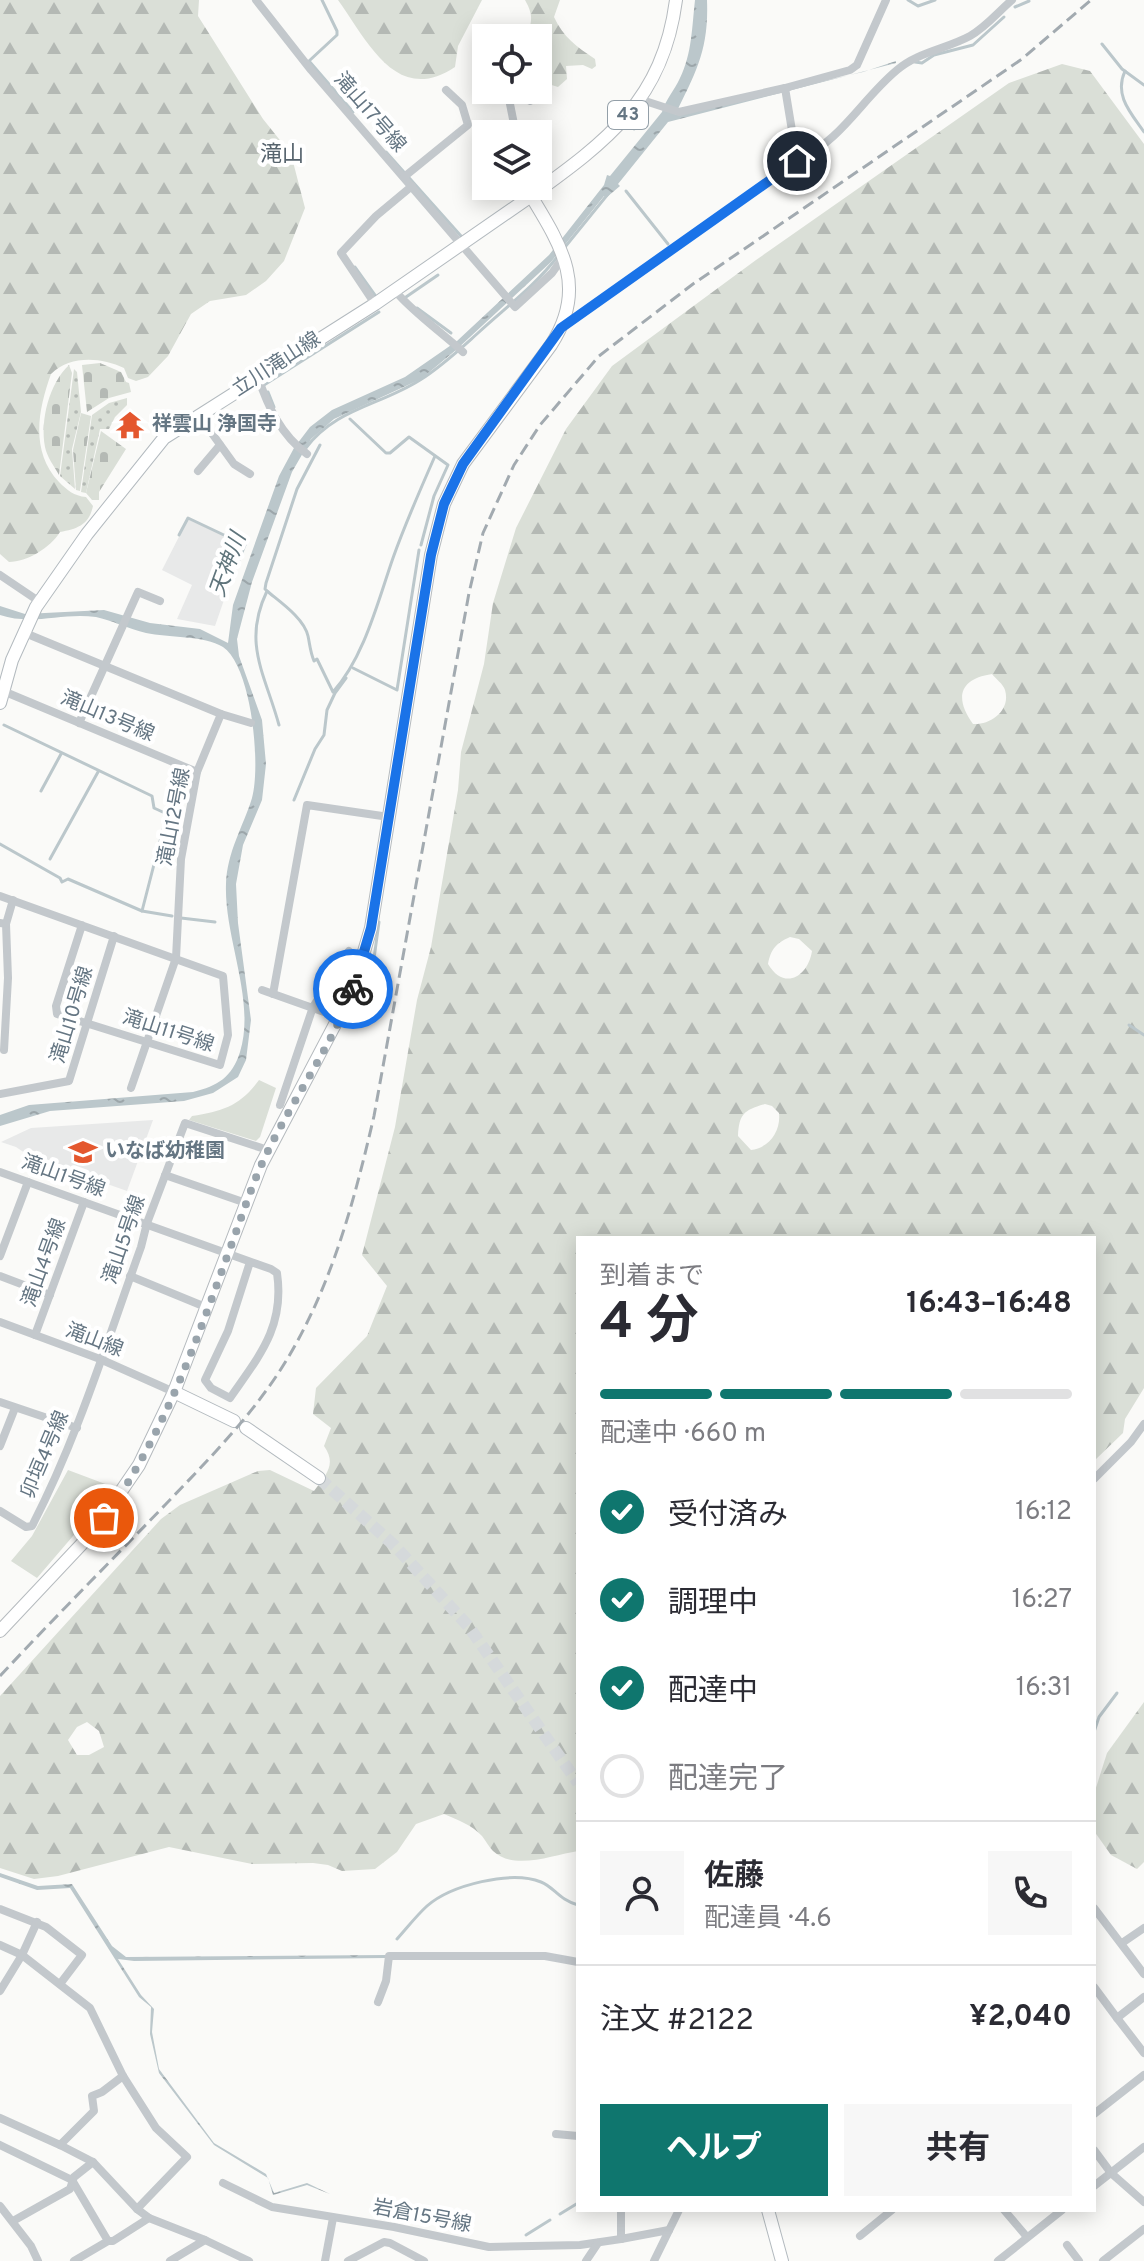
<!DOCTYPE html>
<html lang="ja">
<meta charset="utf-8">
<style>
:root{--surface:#fff;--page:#f7f7f7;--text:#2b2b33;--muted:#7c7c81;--line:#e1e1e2;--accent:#0f766e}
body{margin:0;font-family:Overpass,"Noto Sans JP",sans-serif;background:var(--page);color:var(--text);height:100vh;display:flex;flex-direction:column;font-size:30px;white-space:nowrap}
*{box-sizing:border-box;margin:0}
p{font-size:26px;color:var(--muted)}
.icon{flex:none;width:44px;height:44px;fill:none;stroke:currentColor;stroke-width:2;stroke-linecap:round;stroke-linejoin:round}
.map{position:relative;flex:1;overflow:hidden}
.details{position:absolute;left:576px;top:1236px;width:520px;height:976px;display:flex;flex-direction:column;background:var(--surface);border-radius:0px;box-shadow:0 4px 20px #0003}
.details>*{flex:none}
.fabs{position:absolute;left:472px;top:24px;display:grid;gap:16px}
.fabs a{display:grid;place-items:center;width:80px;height:80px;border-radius:0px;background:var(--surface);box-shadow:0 4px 20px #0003;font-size:40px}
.pin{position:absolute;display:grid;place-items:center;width:68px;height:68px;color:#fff;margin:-34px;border:4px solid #fff;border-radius:50%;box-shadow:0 2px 8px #0007}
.courier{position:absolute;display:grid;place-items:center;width:80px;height:80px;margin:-40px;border:6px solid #1a73e8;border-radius:50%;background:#fff;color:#222;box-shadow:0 2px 10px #0007}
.summary em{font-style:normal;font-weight:700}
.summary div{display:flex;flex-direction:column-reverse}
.summary{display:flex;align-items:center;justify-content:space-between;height:136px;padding:0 24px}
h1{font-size:52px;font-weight:700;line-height:60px}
.bar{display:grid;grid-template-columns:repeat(4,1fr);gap:12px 8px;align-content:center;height:96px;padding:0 24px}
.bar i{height:10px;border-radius:6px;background:var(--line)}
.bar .selected{background:var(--accent)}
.bar p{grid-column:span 4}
.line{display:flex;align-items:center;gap:20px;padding:0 24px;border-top:2px solid var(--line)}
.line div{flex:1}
.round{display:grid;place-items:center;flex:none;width:84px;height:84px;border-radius:0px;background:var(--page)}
ol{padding:0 24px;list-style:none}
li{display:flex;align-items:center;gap:24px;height:88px}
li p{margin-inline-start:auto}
li .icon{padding:8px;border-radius:50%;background:var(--accent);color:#fff;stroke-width:4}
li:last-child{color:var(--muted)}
li i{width:44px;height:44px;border:4px solid var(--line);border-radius:50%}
.cta{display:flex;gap:16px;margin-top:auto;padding:16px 24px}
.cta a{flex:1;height:92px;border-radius:0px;background:var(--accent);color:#fff;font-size:32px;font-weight:700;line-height:92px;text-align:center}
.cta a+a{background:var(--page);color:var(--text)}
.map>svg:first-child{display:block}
.built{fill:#e8e9e9}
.grass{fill:url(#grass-dots)}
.forest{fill:url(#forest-firs);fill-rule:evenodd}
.cemetery{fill:url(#cemetery-stones)}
.park{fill:#dadfd7}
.water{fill:url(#water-ripples)}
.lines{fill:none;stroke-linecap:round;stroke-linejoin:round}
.stream{stroke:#bbc7cb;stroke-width:3}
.secondary-tunnel{stroke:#d5d9db;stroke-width:12;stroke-dasharray:12 6;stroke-linecap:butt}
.secondary-casing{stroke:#b3babf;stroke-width:14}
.primary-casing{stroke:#b5babe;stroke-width:14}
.street{stroke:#c3c8cc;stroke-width:8}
.secondary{stroke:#fff;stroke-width:12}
.primary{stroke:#fff;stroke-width:12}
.rail{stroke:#a2aab0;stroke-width:3;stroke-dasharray:12 6;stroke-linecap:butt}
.done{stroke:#99a4ac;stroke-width:8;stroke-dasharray:0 14.4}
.route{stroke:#1a73e8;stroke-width:10}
.labels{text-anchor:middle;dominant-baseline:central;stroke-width:8;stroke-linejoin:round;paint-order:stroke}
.shield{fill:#fff;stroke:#939fa8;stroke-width:2}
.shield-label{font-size:18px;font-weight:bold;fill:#657683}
.street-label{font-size:20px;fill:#657683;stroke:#fff}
.poi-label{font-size:20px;font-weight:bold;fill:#657683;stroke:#fff;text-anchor:start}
.neighbourhood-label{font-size:22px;fill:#57646e;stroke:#fff}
.water-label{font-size:22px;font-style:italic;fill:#60757c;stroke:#fff}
</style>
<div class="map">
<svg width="1144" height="2261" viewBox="0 0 1144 2261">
<defs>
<pattern id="grass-dots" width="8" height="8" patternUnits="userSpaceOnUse" patternTransform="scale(2)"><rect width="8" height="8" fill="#dadfd7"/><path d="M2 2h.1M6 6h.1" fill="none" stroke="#b4b9b4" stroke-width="1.8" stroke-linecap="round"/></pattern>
<pattern id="forest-firs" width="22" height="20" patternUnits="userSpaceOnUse" patternTransform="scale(2)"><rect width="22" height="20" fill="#dadfd7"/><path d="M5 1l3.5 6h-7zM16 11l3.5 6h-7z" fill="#b4b9b4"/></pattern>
<pattern id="cemetery-stones" width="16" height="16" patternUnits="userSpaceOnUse" patternTransform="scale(2)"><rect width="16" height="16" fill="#dadfd7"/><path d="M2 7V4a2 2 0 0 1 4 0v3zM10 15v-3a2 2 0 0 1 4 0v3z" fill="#b4b9b4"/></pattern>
<pattern id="water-ripples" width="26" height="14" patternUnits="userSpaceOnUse" patternTransform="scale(2)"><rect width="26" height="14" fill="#bbc7cb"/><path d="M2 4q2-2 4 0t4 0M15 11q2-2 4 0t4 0" fill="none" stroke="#9ca6aa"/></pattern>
</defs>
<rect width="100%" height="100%" fill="#fafaf8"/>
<g class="built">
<polygon points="188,519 243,545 215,626 177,619 192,585 162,570"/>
<polygon points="153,1120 127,1191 31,1157 16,1147 1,1142 31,1128"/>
</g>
<g class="grass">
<polygon points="74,369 77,372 81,412 72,449 75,489 60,476"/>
<polygon points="127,398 127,405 115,417 109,429 100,429 86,493 81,492 92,415 109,403"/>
</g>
<g class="forest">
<path d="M0 0H199L198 16 263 119 291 154 305 208 284 261 266 281 246 295 210 301 191 314 168 356 148 377 136 381 128 378 124 368C101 357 70 355 51 374 38 410 30 451 59 482 67 490 74 496 86 497L93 506C89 525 77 529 60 532 50 548 27 562 9 562L0 554Z"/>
<path d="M338 0H482L458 46 455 67C397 106 368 42 338 0Z"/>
<path d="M525 0H560L554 17C563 37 577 47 595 59L596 66 592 69 583 65 566 66 567 79 558 87 542 82 538 79V38H526C532 22 534 16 525 0Z"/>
<path d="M1062 64 1090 71 1144 144V1388L1125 1419 1123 1433 1094 1461V1238H578V1851C553 1855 514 1871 493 1851 489 1847 486 1841 482 1836 472 1825 458 1820 444 1814L416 1824 397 1852 375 1869 342 1871 328 1865 313 1863 252 1864 169 1847 58 1876 34 1879 0 1868V1696L161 1519 180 1505 258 1471 270 1470 314 1491C326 1475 337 1464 324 1446L331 1428 313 1414 316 1388 367 1336 387 1286 362 1255 395 1127 417 1000 431 947 458 790 461 752 484 664 493 603 516 528 566 429 612 366 756 260 1009 83ZM992 674C996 679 1003 684 1005 690 1011 710 991 725 973 724 955 699 958 679 992 674ZM790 937 799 939 812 951C808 977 784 991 768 964 771 949 776 943 790 937ZM765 1104 772 1106 779 1113C781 1131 769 1148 751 1150L738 1136C739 1114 744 1110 765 1104ZM87 1722 99 1731 104 1747 89 1755H77L68 1740 77 1727Z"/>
<polygon points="1144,1702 1144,1862 1137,1869 1111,1855 1094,1831 1094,1794 1107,1753"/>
</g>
<g class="cemetery">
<polygon points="100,363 121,372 126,382 129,383 131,392 109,398 87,412 82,365"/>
<path d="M69 365 72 373 59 475C54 466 47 457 45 447 40 420 49 384 69 365Z"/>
<polygon points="81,413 91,416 80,491 76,490 73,450"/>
<polygon points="101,431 126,449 99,492 99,500 92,500 86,493"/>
</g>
<g class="park">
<path d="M259 1080 276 1088 260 1137 256 1141 189 1120 192 1116C223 1111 240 1106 259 1080Z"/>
<polygon points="68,1470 108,1485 97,1508 37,1578 11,1561 32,1536"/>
</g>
<g class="water">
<path d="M695 0H707C709 50 696 72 675 115L863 72 896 61V63L668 122 618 184 620 186 607 197 604 196 551 262 456 350 421 379 334 419 311 439 292 472 252 582 237 639 239 656 262 720 266 764 262 800 243 845 236 884 238 923 251 1020 246 1060 238 1077 213 1093 184 1101 50 1111 0 1126V1115L29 1105 193 1092C218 1086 232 1077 240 1052 256 1000 224 938 226 884 227 852 243 827 252 798 261 766 252 667 223 647 204 635 168 638 146 633 129 629 111 620 96 617 63 612 33 626 0 615V606L25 614 104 610 150 623 200 629 228 643 233 605 279 476 294 448 310 427 332 410 405 377 457 341 549 255 604 185 607 175 610 176 662 112C666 99 674 91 680 78 692 54 692 26 695 0Z"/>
<polygon points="0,1873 38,1886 72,1884 112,1946 126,1957 386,1955 386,1958 134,1961 118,1959 141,1995 154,2009 152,2032 159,2069 214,2143 266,2174 274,2193 307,2183 330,2194 307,2185 273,2195 268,2178 214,2145 159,2073 150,2034 151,2007 139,1997 70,1888 37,1890 0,1877"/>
</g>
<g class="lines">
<g class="stream">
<polyline points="322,0 337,31 337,35 309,61 353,112"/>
<polyline points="908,0 918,6 935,0"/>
<polyline points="1015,7 1029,1"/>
<polyline points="1102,44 1122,69 1144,85"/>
<polyline points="915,62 922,63 934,55 973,45 1004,17"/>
<path d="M1125 71C1114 95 1130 112 1144 132"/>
<polyline points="634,129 641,124"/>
<polyline points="386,152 461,236"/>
<polyline points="626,191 668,244"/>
<polyline points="565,247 608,194"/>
<polyline points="355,267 375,295"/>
<polyline points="406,297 438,275"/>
<polyline points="417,308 451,333"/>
<polyline points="264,385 379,312"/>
<polyline points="268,392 274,407"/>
<polyline points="350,419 386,453 390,453 409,437 448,465 434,496 421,545"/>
<path d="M305 449C336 408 379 406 420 380 441 367 459 350 478 333 505 308 535 286 558 256"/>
<polyline points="179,535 188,518 245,545 238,562"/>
<path d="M267 591C280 602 304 618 308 636 310 645 310 651 314 661L317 659 333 692C364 658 378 601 393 558 405 524 420 490 435 456"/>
<polyline points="353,668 397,690 419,550"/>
<polyline points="4,725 152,796 154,808 167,814 142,911"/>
<path d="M279 725C265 674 242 643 267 591L265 589 266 583 297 489 320 445"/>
<polyline points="41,791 61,754"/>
<polyline points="294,800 315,749 324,735 327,710 335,693 346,678"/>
<polyline points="0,844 60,878 62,882 68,879 142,911 172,916"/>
<polyline points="50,859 98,772"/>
<polyline points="181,918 215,922"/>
<polyline points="372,973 379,922"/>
<polyline points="1129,1025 1144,1035"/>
<polyline points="1094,1732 1099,1717 1117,1693"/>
<path d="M397 1939C407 1928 416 1916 427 1906 451 1885 511 1870 541 1882 554 1887 559 1900 578 1905"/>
<polyline points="560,2214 578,2203"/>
<polyline points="526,2235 550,2220"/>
</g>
<polyline class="secondary-tunnel" points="319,1478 395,1546 469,1627 578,1783"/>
<defs>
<g id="secondary">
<polyline points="0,703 12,660 36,607 87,534 164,438 375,304 531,196"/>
<polyline points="174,1392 234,1421"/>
<polyline points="246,1428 319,1478"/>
<polyline points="768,2210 782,2261"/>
</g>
<path id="primary" d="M0 1631 94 1531 139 1465 174 1392 261 1165 352 992 371 928 431 555 444 504 463 464 551 345C588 288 562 247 531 196 607 141 663 100 676 0"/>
</defs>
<use href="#secondary" class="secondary-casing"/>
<use href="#primary" class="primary-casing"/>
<g class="street">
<polyline points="256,0 311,70 515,307 552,273 564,256"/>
<polyline points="785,88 850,70 857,65 886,0"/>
<polyline points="512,90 508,94 516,134"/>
<polyline points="526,90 530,101"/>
<path d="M797 161C843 139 861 100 897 70 918 52 946 49 970 36 986 27 998 12 1012 0"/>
<polyline points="404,177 468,125 462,105 446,90"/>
<path d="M395 291C415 314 440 331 463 352"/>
<polyline points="375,304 341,253 376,216 412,186"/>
<polyline points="563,327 797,161 785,88 679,112 639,99"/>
<path d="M258 377C268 407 281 435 307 454"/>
<polyline points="198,414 234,464 250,474"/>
<polyline points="198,471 220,445"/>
<polyline points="0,575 40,602"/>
<polyline points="25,633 221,714 197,772 181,859 176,958 131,1088"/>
<polyline points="3,691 197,772"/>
<polyline points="221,714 251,723"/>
<polyline points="79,723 138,592 160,601"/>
<polyline points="0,896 223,976 228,1035 220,1065 57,1014 56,1006 82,925"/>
<polyline points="0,923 6,924 8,978 4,1050"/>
<polyline points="6,924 13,900"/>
<polyline points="262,990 341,1018"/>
<polyline points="273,994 307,805 389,817"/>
<polyline points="0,1094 69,1081 114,936"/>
<polyline points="280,1105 313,1007 349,951"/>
<path d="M0 1172 271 1269 277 1273C285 1327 259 1356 230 1398L211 1388 205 1380 228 1331 250 1262"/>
<polyline points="165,1175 246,1203"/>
<polyline points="0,1256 28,1182"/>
<polyline points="0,1276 50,1295"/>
<polyline points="130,1276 208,1308"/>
<polyline points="0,1322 100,1359 174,1392"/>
<polyline points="35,1335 84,1202"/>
<polyline points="0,1402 77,1428"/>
<polyline points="0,1446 15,1408"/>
<polyline points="1094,1479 1131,1442 1144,1424"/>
<path d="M0 1511 26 1527 32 1526C78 1437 107 1341 141 1247L147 1223 185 1123 268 1150"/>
<polyline points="1094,1908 1144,1974"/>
<polyline points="0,1909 46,1927 82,1955 60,1984"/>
<polyline points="1122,1943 1144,1928"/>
<polyline points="0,1945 22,1955 90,2008 123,2076 156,2128 187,2157 137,2209 149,2218 205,2240 170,2261"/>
<polyline points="1094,1987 1117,2018 1144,1997"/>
<polyline points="0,1991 22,1955 37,1922"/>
<polyline points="378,2002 386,1981 389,1956 545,1956 578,1962"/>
<polyline points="1117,2018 1144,2053"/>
<polyline points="123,2076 102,2092 92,2096 94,2111 60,2145 93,2162 137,2209"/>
<polyline points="1094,2114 1144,2075"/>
<polyline points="0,2118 60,2145"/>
<polyline points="556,2134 578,2136"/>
<polyline points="0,2145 72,2180 108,2241 74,2261"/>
<polyline points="1094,2150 1111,2173 1144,2202"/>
<polyline points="223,2183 272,2207 394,2227 489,2247 580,2245 621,2239"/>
<polyline points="1094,2186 1144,2147"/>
<polyline points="0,2206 31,2246 38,2261"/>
<polyline points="621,2210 621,2239 669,2230"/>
<polyline points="1004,2210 1027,2237"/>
<polyline points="13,2221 70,2189 74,2177 93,2162"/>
<polyline points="860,2236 892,2210"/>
<polyline points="205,2240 249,2261"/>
<polyline points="108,2241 113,2241 149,2218"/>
<polyline points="1067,2245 1079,2261"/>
<polyline points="325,2261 333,2218"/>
<polyline points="348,2261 384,2242 390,2243 424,2261"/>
<polyline points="586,2261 598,2243"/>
<polyline points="654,2261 679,2210"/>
<polyline points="998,2261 1062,2210"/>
<polyline points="1103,2261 1144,2229"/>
</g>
<use href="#secondary" class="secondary"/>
<use href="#primary" class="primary"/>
<path class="rail" d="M0 1676C54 1618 110 1562 165 1505 208 1460 253 1415 286 1361 332 1285 354 1202 374 1116L469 593 483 533 514 465 540 425 599 356 693 284 1022 59 1091 0"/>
</g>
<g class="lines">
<path class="done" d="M104 1518C162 1439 195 1345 228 1254 239 1225 248 1196 260 1168 287 1107 329 1052 353 989"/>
<polyline class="route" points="353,989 371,928 431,555 444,504 463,464 561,328 797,161"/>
</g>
<defs>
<symbol id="temple-bare" viewBox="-9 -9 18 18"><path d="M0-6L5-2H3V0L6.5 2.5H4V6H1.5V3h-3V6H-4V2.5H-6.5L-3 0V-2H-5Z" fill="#e4572e" stroke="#fff" stroke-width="2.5" paint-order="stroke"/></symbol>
<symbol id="school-bare" viewBox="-9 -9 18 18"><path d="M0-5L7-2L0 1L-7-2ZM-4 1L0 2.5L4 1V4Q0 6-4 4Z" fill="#e4572e" stroke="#fff" stroke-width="2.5" paint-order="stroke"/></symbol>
</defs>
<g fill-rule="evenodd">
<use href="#temple-bare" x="110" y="405" width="40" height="40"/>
<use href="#school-bare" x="63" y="1132" width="40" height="40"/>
</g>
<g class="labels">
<rect class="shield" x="608" y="101" width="40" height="28" rx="6"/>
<g class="shield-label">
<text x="628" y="115">43</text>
</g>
<g class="street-label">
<text transform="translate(369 113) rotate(49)">滝山17号線</text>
<text transform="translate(277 365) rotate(-33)">立川滝山線</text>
<text transform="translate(107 717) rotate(23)">滝山13号線</text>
<text transform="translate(175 817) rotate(-79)">滝山12号線</text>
<text transform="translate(73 1015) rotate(-73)">滝山10号線</text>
<text transform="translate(168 1032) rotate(18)">滝山11号線</text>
<text transform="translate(63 1177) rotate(20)">滝山1号線</text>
<text transform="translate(125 1240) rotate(-71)">滝山5号線</text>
<text transform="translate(45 1263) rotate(-70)">滝山4号線</text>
<text transform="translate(94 1341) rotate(21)">滝山線</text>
<text transform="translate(46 1455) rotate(-67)">卯垣4号線</text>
<text transform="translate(422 2217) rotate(11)">岩倉15号線</text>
</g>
<g class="poi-label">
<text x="152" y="425">祥雲山 浄国寺</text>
<text x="105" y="1152">いなば幼稚園</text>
</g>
<g class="neighbourhood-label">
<text x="282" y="155">滝山</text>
</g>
<g class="water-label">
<text transform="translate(229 565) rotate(-70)">天神川</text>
</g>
</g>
</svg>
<div class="fabs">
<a><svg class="icon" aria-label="locate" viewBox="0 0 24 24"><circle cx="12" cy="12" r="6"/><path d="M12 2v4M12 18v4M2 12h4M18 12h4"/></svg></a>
<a><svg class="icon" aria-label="layers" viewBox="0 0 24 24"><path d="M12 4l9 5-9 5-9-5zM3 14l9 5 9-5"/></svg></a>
</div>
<div class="pin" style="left:104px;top:1518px;background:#ea580c"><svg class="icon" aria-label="bag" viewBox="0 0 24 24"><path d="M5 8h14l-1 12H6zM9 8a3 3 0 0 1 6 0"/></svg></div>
<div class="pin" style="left:797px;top:161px;background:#1f2937"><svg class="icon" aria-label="home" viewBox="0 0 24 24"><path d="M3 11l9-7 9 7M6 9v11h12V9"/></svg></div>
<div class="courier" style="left:353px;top:989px"><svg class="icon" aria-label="bike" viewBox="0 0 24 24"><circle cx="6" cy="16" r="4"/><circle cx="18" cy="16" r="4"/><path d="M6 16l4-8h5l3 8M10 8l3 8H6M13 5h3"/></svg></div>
<section class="details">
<div class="summary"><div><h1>4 分</h1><p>到着まで</p></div><em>16:43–16:48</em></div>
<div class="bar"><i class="selected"></i><i class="selected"></i><i class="selected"></i><i></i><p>配達中 · 660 m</p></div>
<ol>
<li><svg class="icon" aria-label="check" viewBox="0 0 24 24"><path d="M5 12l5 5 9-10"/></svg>受付済み<p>16:12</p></li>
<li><svg class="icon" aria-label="check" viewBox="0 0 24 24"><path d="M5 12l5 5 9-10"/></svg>調理中<p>16:27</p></li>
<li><svg class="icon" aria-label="check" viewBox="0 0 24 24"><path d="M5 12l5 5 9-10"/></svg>配達中<p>16:31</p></li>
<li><i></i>配達完了</li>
</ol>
<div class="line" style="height:144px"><a class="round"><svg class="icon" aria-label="person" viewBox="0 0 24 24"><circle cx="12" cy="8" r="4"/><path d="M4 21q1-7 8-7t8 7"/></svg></a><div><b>佐藤</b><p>配達員 · 4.6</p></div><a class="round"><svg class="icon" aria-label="phone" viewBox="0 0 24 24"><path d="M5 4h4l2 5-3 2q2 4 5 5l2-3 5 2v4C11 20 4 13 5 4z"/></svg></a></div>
<div class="line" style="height:104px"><div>注文 #2122</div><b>¥2,040</b></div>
<div class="cta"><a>ヘルプ</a><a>共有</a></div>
</section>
</div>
